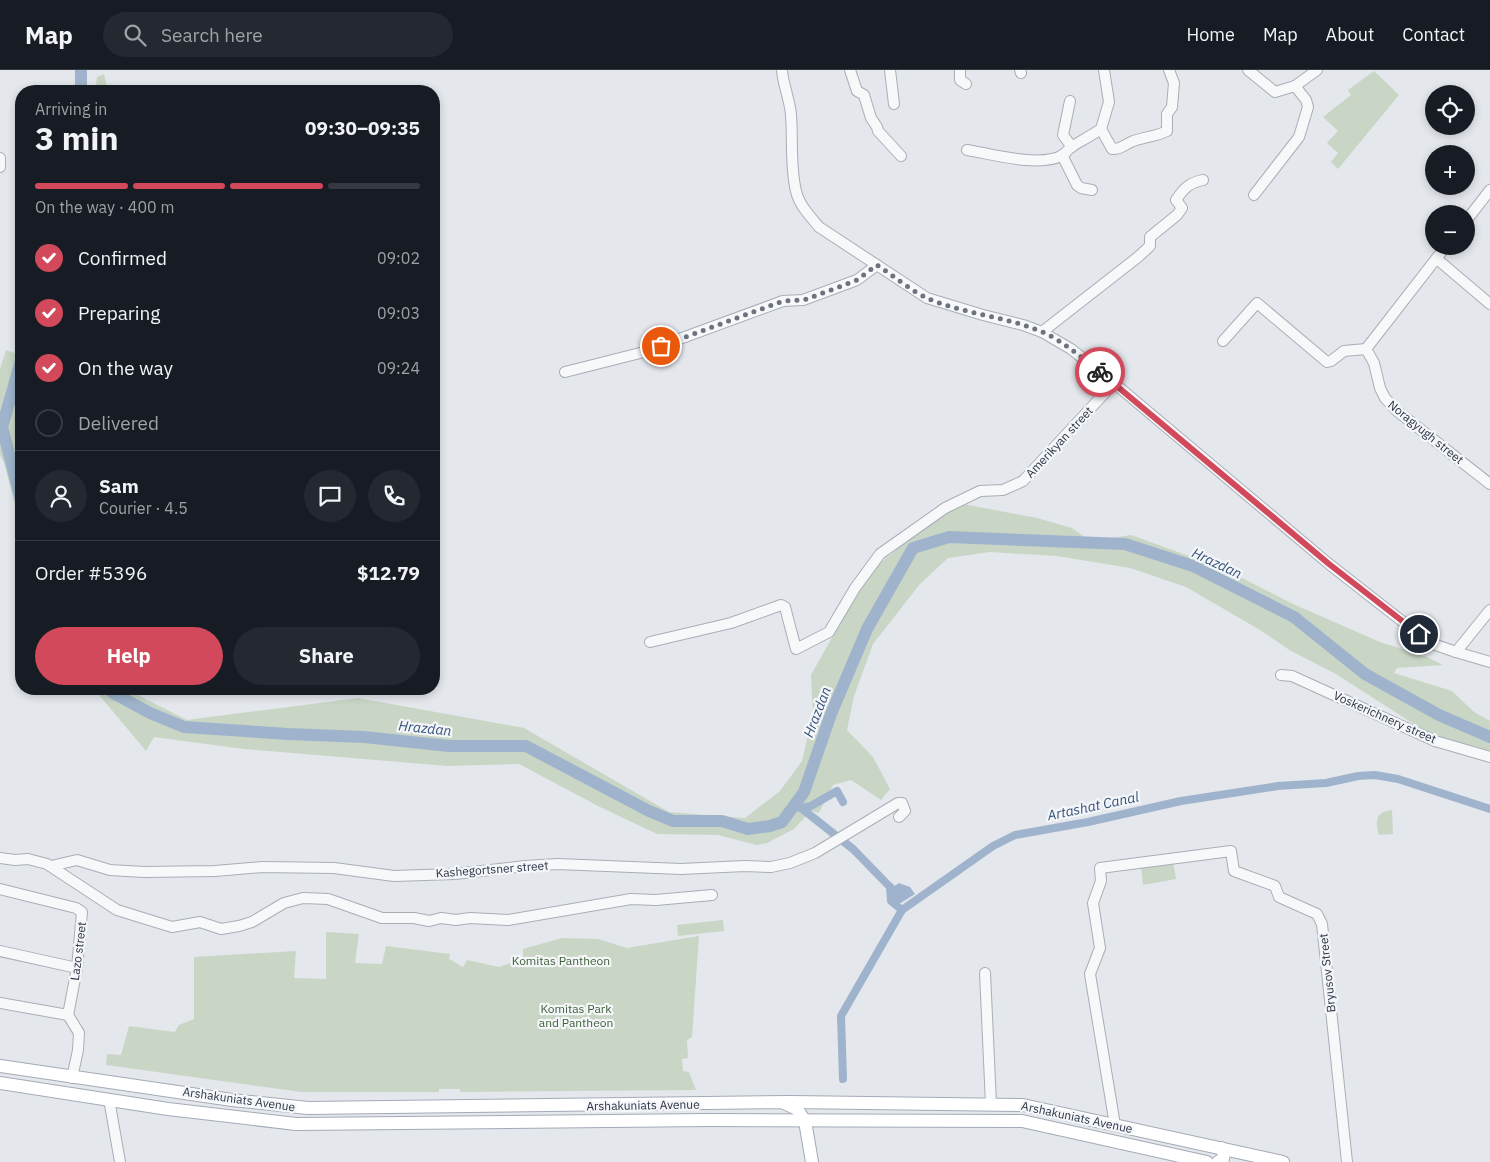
<!DOCTYPE html>
<meta charset="utf-8">
<style>
:root{--surface:#171b24;--page:#242831;--text:#f1f3f6;--muted:#9ea1a6;--line:#363941;--accent:#d1495b}
body{margin:0;font-family:"IBM Plex Sans",sans-serif;background:var(--page);color:var(--text);height:100vh;display:flex;flex-direction:column;font-size:19px;white-space:nowrap}
*{box-sizing:border-box;margin:0}
p{font-size:16px;color:var(--muted)}
.icon{flex:none;width:28px;height:28px;fill:none;stroke:currentColor;stroke-width:2;stroke-linecap:round;stroke-linejoin:round}
.map{position:relative;flex:1;overflow:hidden}
.side{position:absolute;left:15px;top:15px;width:425px;height:610px;display:flex;flex-direction:column;background:var(--surface);border-radius:20px;box-shadow:0 2px 8px #0003}
.side>*{flex:none}
.fabs{position:absolute;left:1425px;top:15px;display:grid;gap:10px}
.fabs a{display:grid;place-items:center;width:50px;height:50px;border-radius:50%;background:var(--surface);box-shadow:0 2px 8px #0003;font-size:25px}
.pin{position:absolute;display:grid;place-items:center;width:42px;height:42px;color:#fff;margin:-21px;border:2px solid #fff;border-radius:50%;box-shadow:0 1px 5px #0007}
.courier{position:absolute;display:grid;place-items:center;width:50px;height:50px;margin:-25px;border:4px solid #d1495b;border-radius:50%;background:#fff;color:#222;box-shadow:0 1px 6px #0007}
.overview em{font-style:normal;font-weight:700}
.overview div{display:flex;flex-direction:column-reverse}
.overview{display:flex;align-items:center;justify-content:space-between;height:85px;padding:0 20px}
h1{font-size:32px;font-weight:700;line-height:38px}
.bar{display:grid;grid-template-columns:repeat(4,1fr);gap:8px 5px;align-content:center;height:60px;padding:0 20px}
.bar i{height:6px;border-radius:4px;background:var(--line)}
.bar .on{background:var(--accent)}
.bar p{grid-column:span 4}
.line{display:flex;align-items:center;gap:12px;padding:0 20px;border-top:1px solid var(--line)}
.line div{flex:1}
.round{display:grid;place-items:center;flex:none;width:52px;height:52px;border-radius:26px;background:var(--page)}
ol{padding:0 20px;list-style:none}
li{display:flex;align-items:center;gap:15px;height:55px}
li p{margin-inline-start:auto}
li .icon{padding:5px;border-radius:50%;background:var(--accent);color:#fff;stroke-width:4}
li:last-child{color:var(--muted)}
li i{width:28px;height:28px;border:2px solid var(--line);border-radius:50%}
.action{display:flex;gap:10px;margin-top:auto;padding:10px 20px}
.action a{flex:1;height:58px;border-radius:30px;background:var(--accent);color:#fff;font-size:20px;font-weight:700;line-height:58px;text-align:center}
.action a+a{background:var(--page);color:var(--text)}
header{display:flex;align-items:center;gap:30px;box-sizing:border-box;height:70px;padding:0 25px;background:var(--surface);border-bottom:1px solid var(--line)}
header strong{font-size:24px}
nav{display:flex;gap:28px;margin-inline-start:auto;font-size:18px}
.search{width:350px;height:45px;background:var(--page);display:flex;align-items:center;gap:12px;box-sizing:border-box;padding:0 18px;border-radius:28px;color:var(--muted);font-size:19px}
.map>svg:first-child{display:block}
.green{fill:#c9d6c5}
.water{fill:#9fb4cc}
.lines{fill:none;stroke-linecap:round;stroke-linejoin:round}
.canal{stroke:#9fb4cc;stroke-width:8}
.river{stroke:#9fb4cc;stroke-width:12}
.minor-casing{stroke:#a9aeb7;stroke-width:12}
.major-casing{stroke:#a3abb8;stroke-width:14}
.minor{stroke:#f7f8fa;stroke-width:10}
.major{stroke:#fff;stroke-width:12}
.done{stroke:#6c737f;stroke-width:5;stroke-dasharray:0 9}
.route{stroke:#d1495b;stroke-width:6}
.labels{text-anchor:middle;dominant-baseline:central;stroke-width:4.5;stroke-linejoin:round;paint-order:stroke}
.street-label{font-size:12px;fill:#2b3445;stroke:#f4f6f9}
.park-label{font-size:12px;fill:#3f6138;stroke:#f4f6f9}
.water-label{font-size:14px;font-style:italic;fill:#34527a;stroke:#f4f6f9}
</style>
<header>
<strong>Map</strong>
<div class="search"><svg class="icon" aria-label="search" viewBox="0 0 24 24"><circle cx="10" cy="10" r="6"/><path d="M15 15l6 6"/></svg>Search here</div>
<nav><a>Home</a><a>Map</a><a>About</a><a>Contact</a></nav>
</header>
<div class="map">
<svg width="1490" height="1092" viewBox="0 0 1490 1092">
<rect width="100%" height="100%" fill="#e4e7ec"/>
<g class="green">
<polygon points="1374,1 1399,25 1338,99 1331,92 1338,83 1327,73 1338,61 1323,47 1351,25 1348,20"/>
<polygon points="104,4 108,21 95,21 97,7"/>
<polygon points="6,280 21,285 21,457 4,393 0,385 0,299"/>
<polygon points="963,434 1037,448 1072,458 1086,468 1106,469 1131,465 1222,498 1293,534 1380,572 1427,587 1443,595 1397,598 1394,603 1452,621 1474,642 1490,651 1490,685 1437,669 1336,604 1291,581 1260,560 1186,517 1130,498 1057,486 990,482 948,488 920,514 873,574 854,626 847,660 873,687 890,719 881,730 851,710 833,715 819,743 811,741 794,759 767,773 757,775 718,765 657,764 598,736 519,694 447,696 244,679 154,667 146,681 94,619 126,619 187,650 358,628 524,658 669,742 745,748 780,721 802,691 813,644 811,605 852,532 878,495 932,451"/>
<path d="M1392 740 1393 764 1379 765C1375 751 1375 742 1392 740Z"/>
<polygon points="1173,792 1176,809 1143,815 1141,797"/>
<polygon points="723,850 724,861 678,866 677,855"/>
<polygon points="326,862 359,864 355,893 382,894 386,876 450,884 449,889 463,897 467,890 499,897 523,889 523,879 562,868 598,869 627,878 699,866 692,967 687,970 688,988 682,989 683,1001 689,1002 696,1020 460,1022 460,1019 439,1019 439,1022 301,1022 106,995 107,984 121,985 129,956 175,962 179,955 194,949 194,887 296,881 294,908 326,909"/>
</g>
<polygon class="water" points="899,813 910,817 915,824 899,834 895,832 892,823 893,817"/>
<g class="lines">
<g class="canal">
<polyline points="0,356 2,357"/>
<polyline points="796,734 853,779 892,819 900,823"/>
<polyline points="801,738 811,736 837,721 843,732"/>
<polyline points="890,817 891,831 902,840"/>
<polyline points="843,1009 841,946 902,840 993,776 1015,765 1088,752 1181,731 1278,716 1326,713 1358,706 1375,705 1398,709 1490,739"/>
</g>
<g class="river">
<polyline points="81,0 81,21"/>
<polyline points="21,291 2,357 21,430"/>
<polyline points="109,619 113,623 150,643 184,657 288,664 364,667 449,676 526,676 649,741 673,751 722,751 748,759 770,756 782,752 804,722 831,644 867,559 913,478 949,467 1125,474 1193,496 1294,547 1365,604 1439,645 1490,667"/>
</g>
<defs>
<g id="minor">
<path d="M782 0C783 15 790 30 791 45 793 70 790 97 796 121 799 135 810 146 819 157L927 228 983 245 1023 255 1042 262 1071 279 1114 313 1329 494 1430 573 1456 582 1490 592"/>
<polyline points="850,0 857,21 864,25 871,48 877,57 878,61 901,86"/>
<polyline points="890,0 894,34"/>
<polyline points="960,0 960,10 966,14"/>
<polyline points="1020,0 1021,3"/>
<polyline points="1248,0 1275,22 1295,16 1317,0"/>
<polyline points="1070,31 1063,65 1072,77"/>
<path d="M1101 59 1112 79C1120 80 1124 75 1131 72 1143 67 1155 67 1167 61V44L1172 37 1174 13 1169 0"/>
<path d="M967 80C992 84 1040 98 1063 85 1066 83 1068 79 1071 77 1081 71 1092 65 1101 59L1109 32 1104 0"/>
<polyline points="1062,85 1077,115 1081,118 1092,120"/>
<polyline points="0,88 0,97"/>
<polyline points="1254,125 1299,67 1308,37 1306,30 1295,16"/>
<polyline points="1466,151 1490,120"/>
<polyline points="1437,189 1490,234"/>
<path d="M1042 262 1138 187 1150 176V167L1177 145 1182 138 1176 130C1184 118 1189 113 1203 110"/>
<polyline points="1223,271 1257,233 1327,292 1331,291 1344,281 1366,279"/>
<polyline points="1366,279 1374,293 1380,318 1385,328 1397,341 1490,414"/>
<polyline points="1366,279 1446,176"/>
<polyline points="565,302 644,282 783,231 803,230 857,210 877,195"/>
<polyline points="650,572 731,553 781,535 785,537 796,579 829,562 855,518 880,484 945,438 980,421 1003,420 1023,411 1114,313"/>
<polyline points="1456,582 1490,540"/>
<polyline points="1281,605 1292,606 1435,671 1490,687"/>
<polyline points="0,788 15,790 28,789 47,794 117,840 172,857 200,852 221,859 239,856 252,852 284,833 303,828 328,829 382,848 414,848 429,851 441,848 456,850 470,848 508,850 631,829 656,830 712,825"/>
<polyline points="51,796 77,790 110,800 144,802 215,801 263,797 334,798 394,806 455,804 525,796 557,794 681,799 745,796 771,797 790,793 815,783 898,733 902,733 905,741 899,747"/>
<polyline points="0,819 76,838 82,842 77,898 68,945"/>
<polyline points="0,881 77,898"/>
<polyline points="985,903 991,1034"/>
<polyline points="0,933 68,945 79,963 78,980 72,1008"/>
<polyline points="109,1029 120,1092"/>
<polyline points="1115,1055 1090,904 1100,878 1093,833 1101,811 1100,798 1231,781 1234,801 1275,816 1279,827 1317,844 1322,854 1347,1092"/>
</g>
<g id="major">
<polyline points="0,996 232,1030 308,1038 791,1032 1023,1035 1283,1092"/>
<polyline points="0,1013 168,1039 296,1054 709,1050 1022,1051 1207,1092"/>
<polyline points="784,1033 797,1039 805,1051 812,1092"/>
<polyline points="1218,1092 1223,1089 1224,1084 1221,1078"/>
</g>
</defs>
<use href="#minor" class="minor-casing"/>
<use href="#major" class="major-casing"/>
<use href="#minor" class="minor"/>
<use href="#major" class="major"/>
</g>
<g class="lines">
<path class="done" d="M661 276 783 231 804 230 839 217 857 210 877 195C894 206 911 221 929 229 964 244 1004 246 1040 261 1062 270 1081 287 1100 302"/>
<polyline class="route" points="1100,302 1329,494 1419,564"/>
</g>
<g class="labels">
<g class="street-label">
<text transform="translate(1426 362) rotate(39)">Noragyugh street</text>
<text transform="translate(1059 372) rotate(-47)">Amerikyan street</text>
<text transform="translate(1385 647) rotate(24)">Voskerichnery street</text>
<text transform="translate(492 799) rotate(-4)">Kashegortsner street</text>
<text transform="translate(78 881) rotate(-83)">Lazo street</text>
<text transform="translate(1327 903) rotate(-96)">Bryusov Street</text>
<text transform="translate(239 1029) rotate(8)">Arshakuniats Avenue</text>
<text transform="translate(643 1035) rotate(-1)">Arshakuniats Avenue</text>
<text transform="translate(1077 1047) rotate(12)">Arshakuniats Avenue</text>
</g>
<g class="park-label">
<text x="561" y="890">Komitas Pantheon</text>
<text x="576" y="938">Komitas Park<tspan x="576" dy="14">and Pantheon</tspan></text>
</g>
<g class="water-label">
<text transform="translate(1217 493) rotate(25)">Hrazdan</text>
<text transform="translate(817 642) rotate(-69)">Hrazdan</text>
<text transform="translate(425 658) rotate(6)">Hrazdan</text>
<text transform="translate(1093 736) rotate(-12)">Artashat Canal</text>
</g>
</g>
</svg>
<div class="fabs">
<a><svg class="icon" aria-label="locate" viewBox="0 0 24 24"><circle cx="12" cy="12" r="6"/><path d="M12 2v4M12 18v4M2 12h4M18 12h4"/></svg></a>
<a>+</a>
<a>−</a>
</div>
<div class="pin" style="left:661px;top:276px;background:#ea580c"><svg class="icon" aria-label="bag" viewBox="0 0 24 24"><path d="M5 8h14l-1 12H6zM9 8a3 3 0 0 1 6 0"/></svg></div>
<div class="pin" style="left:1419px;top:564px;background:#1f2937"><svg class="icon" aria-label="home" viewBox="0 0 24 24"><path d="M3 11l9-7 9 7M6 9v11h12V9"/></svg></div>
<div class="courier" style="left:1100px;top:302px"><svg class="icon" aria-label="bike" viewBox="0 0 24 24"><circle cx="6" cy="16" r="4"/><circle cx="18" cy="16" r="4"/><path d="M6 16l4-8h5l3 8M10 8l3 8H6M13 5h3"/></svg></div>
<section class="side">
<div class="overview"><div><h1>3 min</h1><p>Arriving in</p></div><em>09:30–09:35</em></div>
<div class="bar"><i class="on"></i><i class="on"></i><i class="on"></i><i></i><p>On the way · 400 m</p></div>
<ol>
<li><svg class="icon" aria-label="check" viewBox="0 0 24 24"><path d="M5 12l5 5 9-10"/></svg>Confirmed<p>09:02</p></li>
<li><svg class="icon" aria-label="check" viewBox="0 0 24 24"><path d="M5 12l5 5 9-10"/></svg>Preparing<p>09:03</p></li>
<li><svg class="icon" aria-label="check" viewBox="0 0 24 24"><path d="M5 12l5 5 9-10"/></svg>On the way<p>09:24</p></li>
<li><i></i>Delivered</li>
</ol>
<div class="line" style="height:90px"><a class="round"><svg class="icon" aria-label="person" viewBox="0 0 24 24"><circle cx="12" cy="8" r="4"/><path d="M4 21q1-7 8-7t8 7"/></svg></a><div><b>Sam</b><p>Courier · 4.5</p></div><a class="round"><svg class="icon" aria-label="chat" viewBox="0 0 24 24"><path d="M4 5h16v11H9l-5 4z"/></svg></a><a class="round"><svg class="icon" aria-label="phone" viewBox="0 0 24 24"><path d="M5 4h4l2 5-3 2q2 4 5 5l2-3 5 2v4C11 20 4 13 5 4z"/></svg></a></div>
<div class="line" style="height:65px"><div>Order #5396</div><b>$12.79</b></div>
<div class="action"><a>Help</a><a>Share</a></div>
</section>
</div>
